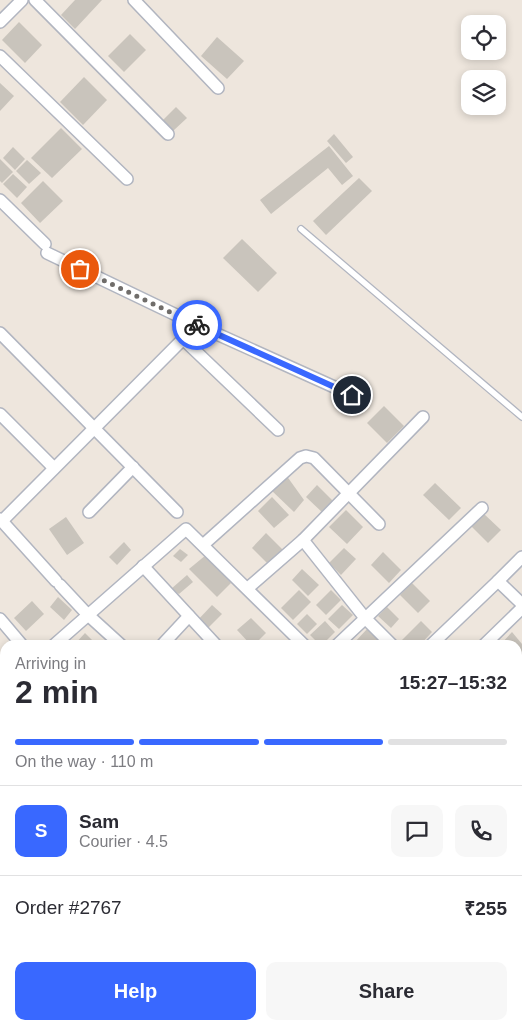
<!DOCTYPE html>
<meta charset="utf-8">
<style>
:root{--surface:#fff;--page:#f7f7f7;--text:#2b2b33;--muted:#7c7c81;--line:#e1e1e2;--accent:#3968ff}
body{margin:0;font-family:Arial,sans-serif;background:var(--page);color:var(--text);height:100vh;display:flex;flex-direction:column;font-size:19px;white-space:nowrap}
*{box-sizing:border-box;margin:0}
p{font-size:16px;color:var(--muted)}
.icon{flex:none;width:28px;height:28px;fill:none;stroke:currentColor;stroke-width:2;stroke-linecap:round;stroke-linejoin:round}
.map{position:relative;flex:1;overflow:hidden}
.drawer{position:absolute;left:0px;top:640px;width:522px;height:390px;display:flex;flex-direction:column;background:var(--surface);border-radius:15px 15px 0 0;box-shadow:0 2px 8px #0003}
.drawer>*{flex:none}
.buttons{position:absolute;left:461px;top:15px;display:grid;gap:10px}
.buttons a{display:grid;place-items:center;width:45px;height:45px;border-radius:10px;background:var(--surface);box-shadow:0 2px 8px #0003;font-size:25px}
.pin{position:absolute;display:grid;place-items:center;width:42px;height:42px;color:#fff;margin:-21px;border:2px solid #fff;border-radius:50%;box-shadow:0 1px 5px #0007}
.courier{position:absolute;display:grid;place-items:center;width:50px;height:50px;margin:-25px;border:4px solid #3968ff;border-radius:50%;background:#fff;color:#222;box-shadow:0 1px 6px #0007}
.head em{font-style:normal;font-weight:800}
.head div{display:flex;flex-direction:column-reverse}
.head{display:flex;align-items:center;justify-content:space-between;height:85px;padding:0 15px}
h1{font-size:32px;font-weight:800;line-height:38px}
.bar{display:grid;grid-template-columns:repeat(4,1fr);gap:8px 5px;align-content:center;height:60px;padding:0 15px}
.bar i{height:6px;border-radius:4px;background:var(--line)}
.bar .on{background:var(--accent)}
.bar p{grid-column:span 4}
.line{display:flex;align-items:center;gap:12px;padding:0 15px;border-top:1px solid var(--line)}
.line div{flex:1}
.round{display:grid;place-items:center;flex:none;width:52px;height:52px;border-radius:10px;background:var(--page)}
.button{display:flex;gap:10px;margin-top:auto;padding:10px 15px}
.button a{flex:1;height:58px;border-radius:10px;background:var(--accent);color:#fff;font-size:20px;font-weight:800;line-height:58px;text-align:center}
.button a+a{background:var(--page);color:var(--text)}
.map>svg:first-child{display:block}
.building{fill:#c9c4bc}
.lines{fill:none;stroke-linecap:round;stroke-linejoin:round}
.service-casing{stroke:#b1b5c0;stroke-width:8}
.minor-casing{stroke:#b1b5c0;stroke-width:14}
.service{stroke:#fff;stroke-width:5.5}
.minor{stroke:#fff;stroke-width:11}
.done{stroke:#706d6a;stroke-width:5;stroke-dasharray:0 9}
.route{stroke:#3968ff;stroke-width:6}
</style>
<div class="map">
<svg width="522" height="1030" viewBox="0 0 522 1030">
<rect width="100%" height="100%" fill="#eee6dd"/>
<g class="building">
<polygon points="75,0 102,0 75,29 61,15"/>
<polygon points="19,22 42,45 25,63 2,40"/>
<polygon points="130,34 146,50 124,72 108,56"/>
<polygon points="217,37 244,61 227,79 201,56"/>
<polygon points="84,77 107,100 83,125 60,102"/>
<polygon points="0,83 14,96 0,111"/>
<polygon points="176,107 187,118 173,131 163,120"/>
<polygon points="61,128 82,149 52,178 31,158"/>
<polygon points="334,134 353,157 346,163 327,141"/>
<polygon points="329,146 353,176 342,185 328,168 271,214 260,200"/>
<polygon points="13,147 25,159 15,170 3,158"/>
<polygon points="0,159 13,172 2,183 0,181"/>
<polygon points="27,160 41,173 29,184 16,171"/>
<polygon points="13,174 27,187 17,198 3,184"/>
<polygon points="359,178 372,191 326,235 313,221"/>
<polygon points="43,181 63,201 40,223 21,203"/>
<polygon points="242,239 277,273 258,292 223,258"/>
<polygon points="384,406 404,426 387,443 367,423"/>
<polygon points="286,475 304,500 294,512 270,489"/>
<polygon points="435,483 461,508 449,520 423,495"/>
<polygon points="317,485 335,503 324,514 306,497"/>
<polygon points="272,497 289,515 274,528 258,511"/>
<polygon points="346,510 363,527 347,544 329,527"/>
<polygon points="483,513 501,530 488,543 471,526"/>
<polygon points="66,517 84,543 67,555 49,529"/>
<polygon points="266,533 284,551 270,566 252,548"/>
<polygon points="124,542 131,550 117,565 109,557"/>
<polygon points="344,548 356,559 341,575 329,563"/>
<polygon points="180,549 188,555 181,562 173,556"/>
<polygon points="383,552 401,570 389,583 371,565"/>
<polygon points="206,555 231,583 217,597 189,569"/>
<polygon points="302,569 319,585 308,596 292,580"/>
<polygon points="187,575 193,582 179,594 171,589"/>
<polygon points="412,583 430,601 418,613 400,595"/>
<polygon points="299,590 311,602 293,620 281,608"/>
<polygon points="331,590 341,600 326,615 316,605"/>
<polygon points="58,597 72,610 64,620 50,607"/>
<polygon points="32,601 44,614 26,631 14,618"/>
<polygon points="212,605 222,614 205,631 196,622"/>
<polygon points="342,605 353,615 339,629 328,619"/>
<polygon points="387,607 399,619 391,628 378,616"/>
<polygon points="307,614 317,624 307,634 297,624"/>
<polygon points="251,618 266,633 254,645 251,645 237,630"/>
<polygon points="325,621 335,632 322,645 320,645 310,635"/>
<polygon points="421,621 432,632 420,645 407,645 402,640"/>
<polygon points="368,628 386,645 354,645 353,644"/>
<polygon points="512,632 522,644 522,669 520,670 518,667 518,645 500,645"/>
<polygon points="85,633 94,642 91,645 74,645"/>
<polygon points="5,699 5,712 0,717 0,704"/>
<polygon points="521,747 522,748 522,770 518,766 518,750"/>
<polygon points="0,749 5,754 5,766 0,771"/>
<polygon points="5,772 5,796 0,801 0,777"/>
<polygon points="518,874 522,878 522,892 518,897"/>
<polygon points="522,987 522,1008 518,1004 518,992"/>
<polygon points="10,1025 33,1025 37,1030 4,1030"/>
<polygon points="436,1025 458,1025 463,1030 441,1030"/>
<polygon points="472,1025 501,1025 504,1028 501,1030 467,1030"/>
</g>
<g class="lines">
<defs>
<polyline id="service" points="301,229 522,417"/>
<g id="minor">
<polyline points="35,0 168,134"/>
<polyline points="134,0 218,88"/>
<polyline points="0,22 22,0"/>
<polyline points="0,56 127,179"/>
<polyline points="0,200 45,244"/>
<polyline points="47,253 197,325 352,395"/>
<polyline points="0,333 177,512"/>
<polyline points="183,339 278,430"/>
<polyline points="0,414 54,468"/>
<polyline points="89,512 133,467"/>
<polyline points="0,519 56,581"/>
<polyline points="2,521 197,325"/>
<polyline points="303,540 365,618 392,645"/>
<polyline points="203,545 300,458 306,456 314,458 379,524"/>
<polyline points="143,566 216,645"/>
<polyline points="498,581 522,557"/>
<polyline points="60,585 88,615 121,645"/>
<polyline points="248,588 303,540 423,417"/>
<polyline points="0,619 22,645"/>
<polyline points="54,645 186,529 304,645"/>
<polyline points="162,645 189,616"/>
<polyline points="337,645 482,508"/>
<polyline points="431,645 498,581 522,604"/>
<polyline points="484,645 522,608"/>
<polyline points="518,687 522,692"/>
<polyline points="0,744 5,749"/>
<polyline points="518,781 522,786"/>
<polyline points="518,849 522,854"/>
<polyline points="518,954 522,959"/>
<polyline points="55,1030 60,1025"/>
<polyline points="403,1030 408,1025"/>
</g>
</defs>
<use href="#service" class="service-casing"/>
<use href="#minor" class="minor-casing"/>
<use href="#service" class="service"/>
<use href="#minor" class="minor"/>
</g>
<g class="lines">
<polyline class="done" points="80,269 197,325"/>
<polyline class="route" points="197,325 352,395"/>
</g>
</svg>
<div class="buttons">
<a><svg class="icon" aria-label="locate" viewBox="0 0 24 24"><circle cx="12" cy="12" r="6"/><path d="M12 2v4M12 18v4M2 12h4M18 12h4"/></svg></a>
<a><svg class="icon" aria-label="layers" viewBox="0 0 24 24"><path d="M12 4l9 5-9 5-9-5zM3 14l9 5 9-5"/></svg></a>
</div>
<div class="pin" style="left:80px;top:269px;background:#ea580c"><svg class="icon" aria-label="bag" viewBox="0 0 24 24"><path d="M5 8h14l-1 12H6zM9 8a3 3 0 0 1 6 0"/></svg></div>
<div class="pin" style="left:352px;top:395px;background:#1f2937"><svg class="icon" aria-label="home" viewBox="0 0 24 24"><path d="M3 11l9-7 9 7M6 9v11h12V9"/></svg></div>
<div class="courier" style="left:197px;top:325px"><svg class="icon" aria-label="bike" viewBox="0 0 24 24"><circle cx="6" cy="16" r="4"/><circle cx="18" cy="16" r="4"/><path d="M6 16l4-8h5l3 8M10 8l3 8H6M13 5h3"/></svg></div>
<section class="drawer">
<div class="head"><div><h1>2 min</h1><p>Arriving in</p></div><em>15:27–15:32</em></div>
<div class="bar"><i class="on"></i><i class="on"></i><i class="on"></i><i></i><p>On the way · 110 m</p></div>
<div class="line" style="height:90px"><b class="round" style="background:var(--accent);color:#fff">S</b><div><b>Sam</b><p>Courier · 4.5</p></div><a class="round"><svg class="icon" aria-label="chat" viewBox="0 0 24 24"><path d="M4 5h16v11H9l-5 4z"/></svg></a><a class="round"><svg class="icon" aria-label="phone" viewBox="0 0 24 24"><path d="M5 4h4l2 5-3 2q2 4 5 5l2-3 5 2v4C11 20 4 13 5 4z"/></svg></a></div>
<div class="line" style="height:65px"><div>Order #2767</div><b>₹255</b></div>
<div class="button"><a>Help</a><a>Share</a></div>
</section>
</div>
